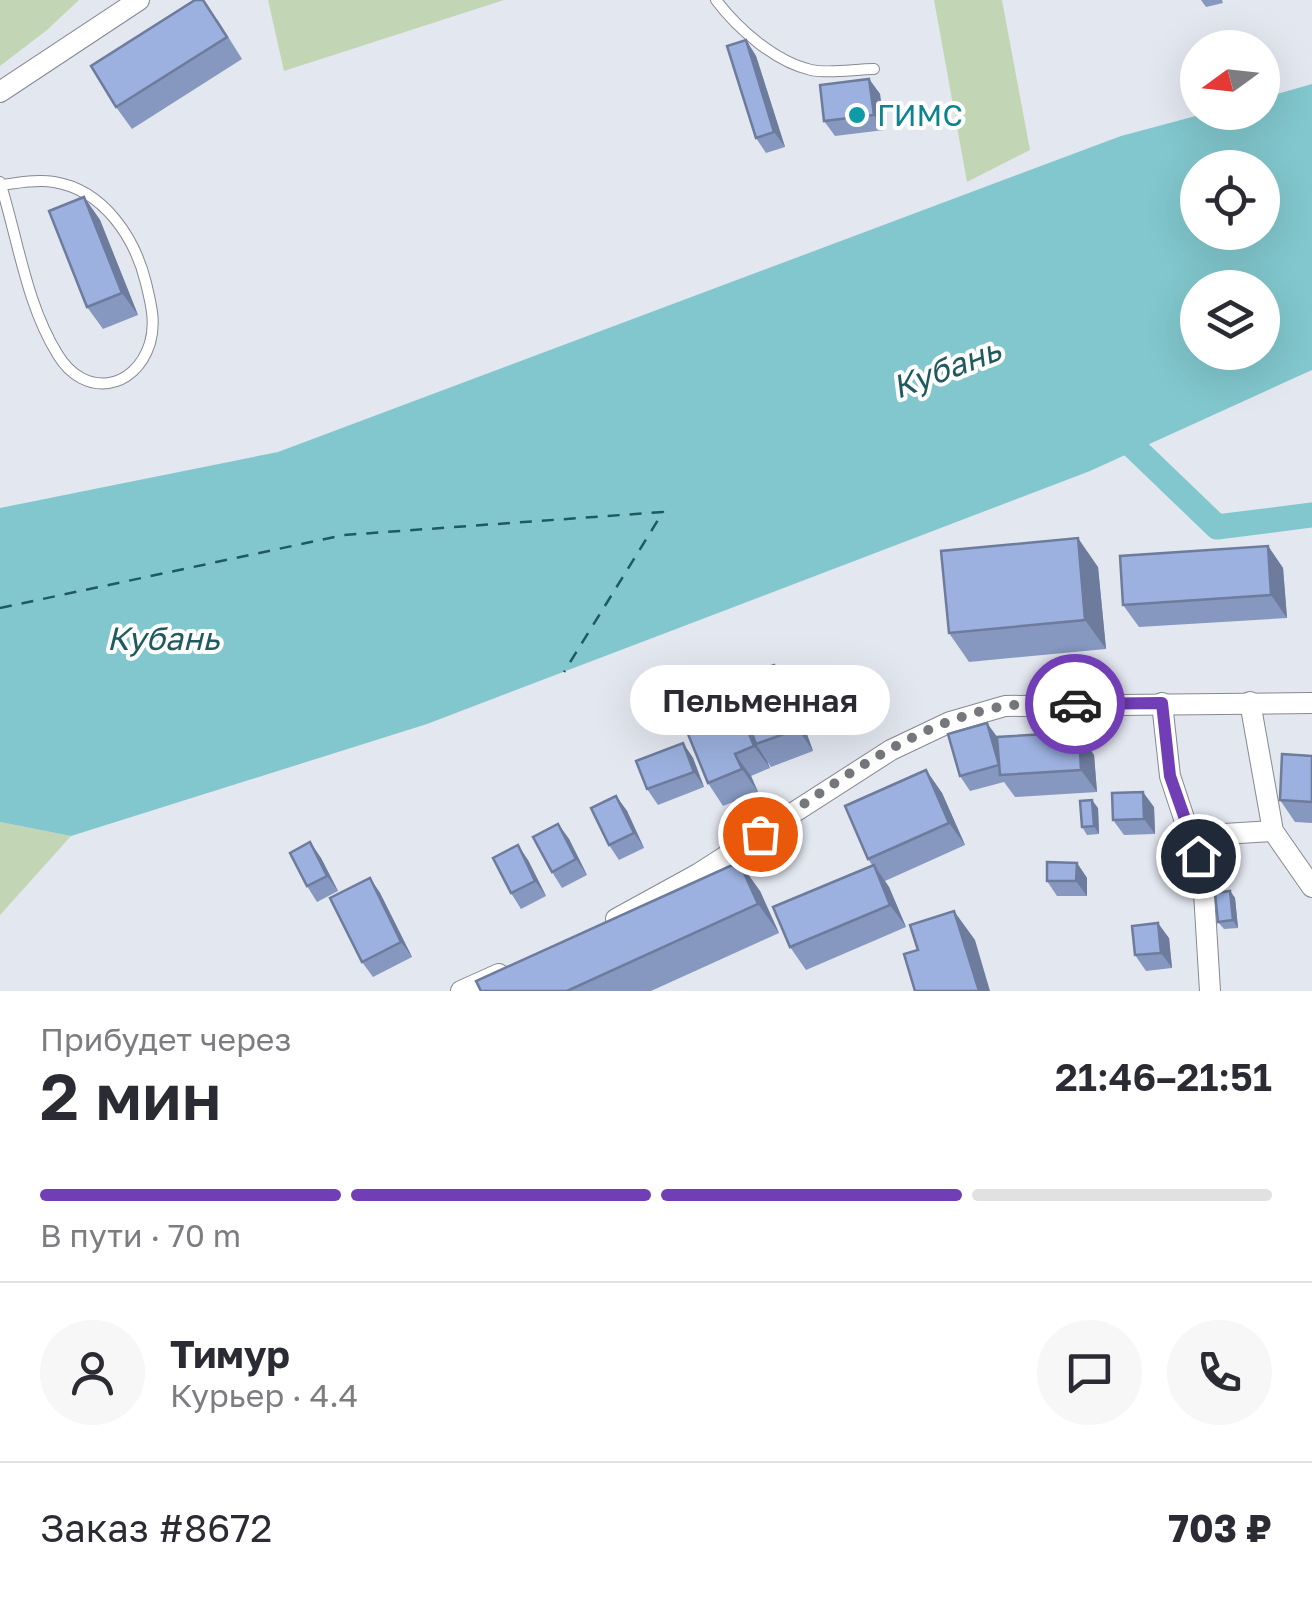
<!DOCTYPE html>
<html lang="ru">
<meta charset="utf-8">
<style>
:root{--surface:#fff;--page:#f7f7f7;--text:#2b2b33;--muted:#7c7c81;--line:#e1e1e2;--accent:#723eb5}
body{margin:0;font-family:"Golos Text",sans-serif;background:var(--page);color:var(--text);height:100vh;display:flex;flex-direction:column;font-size:38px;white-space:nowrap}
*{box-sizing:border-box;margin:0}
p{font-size:32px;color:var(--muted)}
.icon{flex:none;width:55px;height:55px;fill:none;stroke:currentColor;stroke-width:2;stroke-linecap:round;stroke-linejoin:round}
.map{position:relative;height:991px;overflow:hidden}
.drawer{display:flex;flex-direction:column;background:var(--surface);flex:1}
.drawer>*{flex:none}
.needle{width:65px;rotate:255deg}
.controls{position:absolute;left:1180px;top:30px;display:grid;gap:20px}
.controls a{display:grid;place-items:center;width:100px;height:100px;border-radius:50%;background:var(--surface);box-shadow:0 10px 40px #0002;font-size:50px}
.pin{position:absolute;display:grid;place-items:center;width:85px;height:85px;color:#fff;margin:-42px;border:5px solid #fff;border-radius:50%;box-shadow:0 2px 10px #0007}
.courier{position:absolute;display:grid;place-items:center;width:100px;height:100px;margin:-50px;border:8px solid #723eb5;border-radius:50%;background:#fff;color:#222;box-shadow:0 2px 12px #0007}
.bubble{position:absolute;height:70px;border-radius:35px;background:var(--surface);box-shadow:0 10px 40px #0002;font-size:32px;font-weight:600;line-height:70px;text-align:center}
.overview em{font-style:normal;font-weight:600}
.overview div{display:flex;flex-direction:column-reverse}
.overview{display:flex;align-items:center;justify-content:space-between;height:170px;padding:0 40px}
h1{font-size:65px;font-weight:600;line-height:75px}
.bar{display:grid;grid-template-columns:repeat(4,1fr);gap:15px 10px;align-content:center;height:120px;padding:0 40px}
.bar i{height:12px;border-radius:8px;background:var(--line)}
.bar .active{background:var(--accent)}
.bar p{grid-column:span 4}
.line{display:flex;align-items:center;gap:25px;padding:0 40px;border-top:2px solid var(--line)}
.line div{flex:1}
.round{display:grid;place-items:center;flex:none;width:105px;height:105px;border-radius:52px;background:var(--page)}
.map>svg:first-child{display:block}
.green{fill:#c2d6b5}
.water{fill:#81c7cd;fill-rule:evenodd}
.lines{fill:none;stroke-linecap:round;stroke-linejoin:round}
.canal{stroke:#81c7cd;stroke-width:25}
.ferry{stroke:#1e5a5e;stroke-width:2.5;stroke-dasharray:12 10;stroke-linecap:butt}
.service-casing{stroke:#858991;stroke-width:12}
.minor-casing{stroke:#858991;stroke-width:22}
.service{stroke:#fff;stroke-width:10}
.minor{stroke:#fff;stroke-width:20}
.wall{fill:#8698c0}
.shaded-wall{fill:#6d7c9c}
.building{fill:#9cb1df;stroke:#6d7c9c;stroke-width:2.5}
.done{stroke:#74777c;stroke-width:10;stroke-dasharray:0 18}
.route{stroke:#723eb5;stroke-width:12}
.culture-dot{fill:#0f9aa8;stroke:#fff;stroke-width:4}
.labels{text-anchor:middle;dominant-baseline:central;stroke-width:8;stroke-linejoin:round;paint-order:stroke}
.culture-label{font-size:30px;fill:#0d838f;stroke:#fff;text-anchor:start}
.water-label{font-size:32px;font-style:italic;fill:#1e5a5e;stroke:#fff}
</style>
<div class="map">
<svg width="1312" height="991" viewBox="0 0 1312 991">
<rect width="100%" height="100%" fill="#e3e7f0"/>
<g class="green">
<polygon points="0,0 79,0 47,30 0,66"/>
<polygon points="268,0 504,0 284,71"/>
<polygon points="934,0 1002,0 1030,150 967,182"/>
<polygon points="0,822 71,836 0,915"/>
</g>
<path class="water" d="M1312 84V370L1090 471 427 724 71 836 0 822V508L278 452 1121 136 1207 113 1262 112 1263 98ZM1198 168H1262V232H1198ZM1198 288H1262V352H1198Z"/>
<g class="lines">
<polyline class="canal" points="1113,427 1217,527 1312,515"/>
<polyline class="ferry" points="0,608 344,535 663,512 564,672"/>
<defs>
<g id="service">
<path d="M716 0C737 28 775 62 811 70 830 74 855 69 874 69"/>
<path d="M0 182C18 239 26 304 58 355 84 398 135 391 150 343 156 322 151 304 146 283 135 238 104 190 54 182 37 179 18 183 1 185"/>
</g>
<g id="minor">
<polyline points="0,92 139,0"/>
<polyline points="1250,702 1273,831 1312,887"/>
<polyline points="1162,703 1170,776 1203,876 1210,991"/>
<polyline points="1192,836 1273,831"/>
<polyline points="616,919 698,874 891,750 950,722 1005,706 1312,703"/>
<polyline points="461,991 499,974"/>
</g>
</defs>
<use href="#service" class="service-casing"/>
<use href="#minor" class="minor-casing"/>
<use href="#service" class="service"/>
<use href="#minor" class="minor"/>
</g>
<g class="wall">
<polygon points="1201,0 1222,0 1223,3 1206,7"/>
<polygon points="217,19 242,59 132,129 116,107"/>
<polygon points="746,40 756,56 785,147 766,153 756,138"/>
<polygon points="869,79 880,94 884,130 835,136 824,121"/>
<polygon points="84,197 100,220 138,315 103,329 87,307"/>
<polygon points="1268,546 1283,568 1287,618 1139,627 1123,605"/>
<polygon points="1098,567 1106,649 969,662 949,633"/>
<polygon points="774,665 790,687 813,751 771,767 767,761 770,768 751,776 758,792 723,806 708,783 713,691 738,697"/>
<polygon points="998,737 1094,755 1097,792 1015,797 1004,782 970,791 960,776"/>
<polygon points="683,743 693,758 704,787 658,805 647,789"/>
<polygon points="1312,756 1312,823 1295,822 1280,800"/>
<polygon points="926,770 942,793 965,845 885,881 889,887 906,927 806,970 790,947 872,865 868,859"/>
<polygon points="616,796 627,811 644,848 619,860 609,845"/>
<polygon points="1154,807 1155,834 1124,835 1113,820"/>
<polygon points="1098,808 1099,834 1087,835 1082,827"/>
<polygon points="558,824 569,839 587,875 562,888 552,872"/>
<polygon points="310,842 321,858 338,891 317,902 307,886"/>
<polygon points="528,860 546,896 521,909 511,893"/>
<polygon points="739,862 760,891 779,933 651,991 481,991"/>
<polygon points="1077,863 1087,878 1087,896 1057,896 1047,881"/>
<polygon points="370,878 380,893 412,957 373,977 362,962"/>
<polygon points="1230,891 1235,898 1238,928 1224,929 1218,922"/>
<polygon points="1169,938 1172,968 1146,971 1135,955"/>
</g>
<g class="shaded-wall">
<polygon points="746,40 756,56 785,147 774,132"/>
<polygon points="869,79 880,94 884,130 874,115"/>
<polygon points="84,197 100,220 138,315 122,293"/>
<polygon points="1078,538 1098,567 1106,649 1085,620"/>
<polygon points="1268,546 1283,568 1287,618 1271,595"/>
<polygon points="774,665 790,687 813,751 798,729"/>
<polygon points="729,684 745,706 756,744 767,761 770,768 754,746"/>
<polygon points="987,723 998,738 999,765"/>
<polygon points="1079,732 1094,755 1097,792 1081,770"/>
<polygon points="683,743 693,758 704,787 694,772"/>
<polygon points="735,754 751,776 758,792 742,769"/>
<polygon points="926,770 942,793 965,845 949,823"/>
<polygon points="1143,792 1154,807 1155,834 1144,819"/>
<polygon points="616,796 627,811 644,848 634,833"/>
<polygon points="1092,800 1098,808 1099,834 1094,826"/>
<polygon points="558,824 569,839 587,875 576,859"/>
<polygon points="310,842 321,858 338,891 327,876"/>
<polygon points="518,845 528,860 546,896 535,881"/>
<polygon points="739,862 760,891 779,933 758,904"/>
<polygon points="1077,863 1087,878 1087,896 1076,881"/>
<polygon points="874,865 889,887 906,927 890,905"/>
<polygon points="370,878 380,893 412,957 401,942"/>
<polygon points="1230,891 1235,898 1238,928 1233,920"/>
<polygon points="954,911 975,940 990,991 979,991"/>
<polygon points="1158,923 1169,938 1172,968 1161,953"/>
</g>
<g class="building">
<polygon points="195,0 203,0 227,37 116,107 91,66"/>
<polygon points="746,40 774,132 756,138 727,46"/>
<polygon points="869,79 874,115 824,121 820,85"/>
<polygon points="84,197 122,293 87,307 49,211"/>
<polygon points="1078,538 1085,620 949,633 941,551"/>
<polygon points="1268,546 1271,595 1123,605 1120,556"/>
<polygon points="774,665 798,729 756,744 732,680"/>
<polygon points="706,681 710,692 729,684 754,746 735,754 742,769 708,783 672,695"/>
<polygon points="987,723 999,765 960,776 948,734"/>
<polygon points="1079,732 1081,770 1000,775 997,737"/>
<polygon points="683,743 694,772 647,789 636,761"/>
<polygon points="1282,754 1312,756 1312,802 1280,800"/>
<polygon points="926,770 949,823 868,859 845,806"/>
<polygon points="1143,792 1144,819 1113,820 1112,793"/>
<polygon points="616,796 634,833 609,845 591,808"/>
<polygon points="1092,800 1094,826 1082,827 1080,801"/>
<polygon points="558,824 576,859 552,872 533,837"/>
<polygon points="310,842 327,876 307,886 290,853"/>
<polygon points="518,845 535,881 511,893 493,858"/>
<polygon points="739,862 758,904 567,991 481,991 476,981"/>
<polygon points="1047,862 1077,863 1076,881 1047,881"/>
<polygon points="874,865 890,905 790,947 773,907"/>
<polygon points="370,878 401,942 362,962 330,898"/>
<polygon points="1230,891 1233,920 1218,922 1215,893"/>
<polygon points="954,911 979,991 915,991 904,954 918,950 910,925"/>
<polygon points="1158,923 1161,953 1135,955 1132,926"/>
</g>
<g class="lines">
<path class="done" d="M760 834C833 785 915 721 1005 706 1027 703 1052 705 1075 704"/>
<polyline class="route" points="1075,704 1162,703 1170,776 1198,856"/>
</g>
<circle class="culture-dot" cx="857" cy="115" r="10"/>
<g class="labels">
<g class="culture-label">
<text x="877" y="115">ГИМС</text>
</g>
<g class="water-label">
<text transform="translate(946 368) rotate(-21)">Кубань</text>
<text x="163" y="638">Кубань</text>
</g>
</g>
</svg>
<div class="controls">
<a><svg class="needle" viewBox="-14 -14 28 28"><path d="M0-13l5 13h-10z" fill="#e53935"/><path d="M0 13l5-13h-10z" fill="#7c7c81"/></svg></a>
<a><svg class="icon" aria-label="locate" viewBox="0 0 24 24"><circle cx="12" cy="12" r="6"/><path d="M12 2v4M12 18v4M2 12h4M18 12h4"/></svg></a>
<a><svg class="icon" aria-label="layers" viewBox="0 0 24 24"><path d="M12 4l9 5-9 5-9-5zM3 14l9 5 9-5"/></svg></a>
</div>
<div class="pin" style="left:760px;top:834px;background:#ea580c"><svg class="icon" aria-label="bag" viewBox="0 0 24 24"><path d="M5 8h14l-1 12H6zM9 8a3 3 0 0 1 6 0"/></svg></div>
<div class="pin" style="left:1198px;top:856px;background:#1f2937"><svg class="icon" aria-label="home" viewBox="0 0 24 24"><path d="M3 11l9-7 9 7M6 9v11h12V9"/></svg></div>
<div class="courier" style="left:1075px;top:704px"><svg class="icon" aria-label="car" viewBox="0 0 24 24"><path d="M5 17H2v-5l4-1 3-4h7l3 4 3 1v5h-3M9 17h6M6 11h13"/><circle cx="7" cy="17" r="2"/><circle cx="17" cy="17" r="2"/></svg></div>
<div class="bubble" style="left:630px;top:665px;width:260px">Пельменная</div>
</div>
<section class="drawer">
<div class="overview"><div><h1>2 мин</h1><p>Прибудет через</p></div><em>21:46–21:51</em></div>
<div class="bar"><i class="active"></i><i class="active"></i><i class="active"></i><i></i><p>В пути · 70 m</p></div>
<div class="line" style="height:180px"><a class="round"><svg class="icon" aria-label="person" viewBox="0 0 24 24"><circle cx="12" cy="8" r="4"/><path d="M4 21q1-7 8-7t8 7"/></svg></a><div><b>Тимур</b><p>Курьер · 4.4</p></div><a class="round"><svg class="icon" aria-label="chat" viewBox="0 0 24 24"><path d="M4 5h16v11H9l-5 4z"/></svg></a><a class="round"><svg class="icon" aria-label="phone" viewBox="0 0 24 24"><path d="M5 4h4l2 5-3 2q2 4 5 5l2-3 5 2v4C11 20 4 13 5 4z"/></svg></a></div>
<div class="line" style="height:130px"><div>Заказ #8672</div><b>703 ₽</b></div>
</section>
